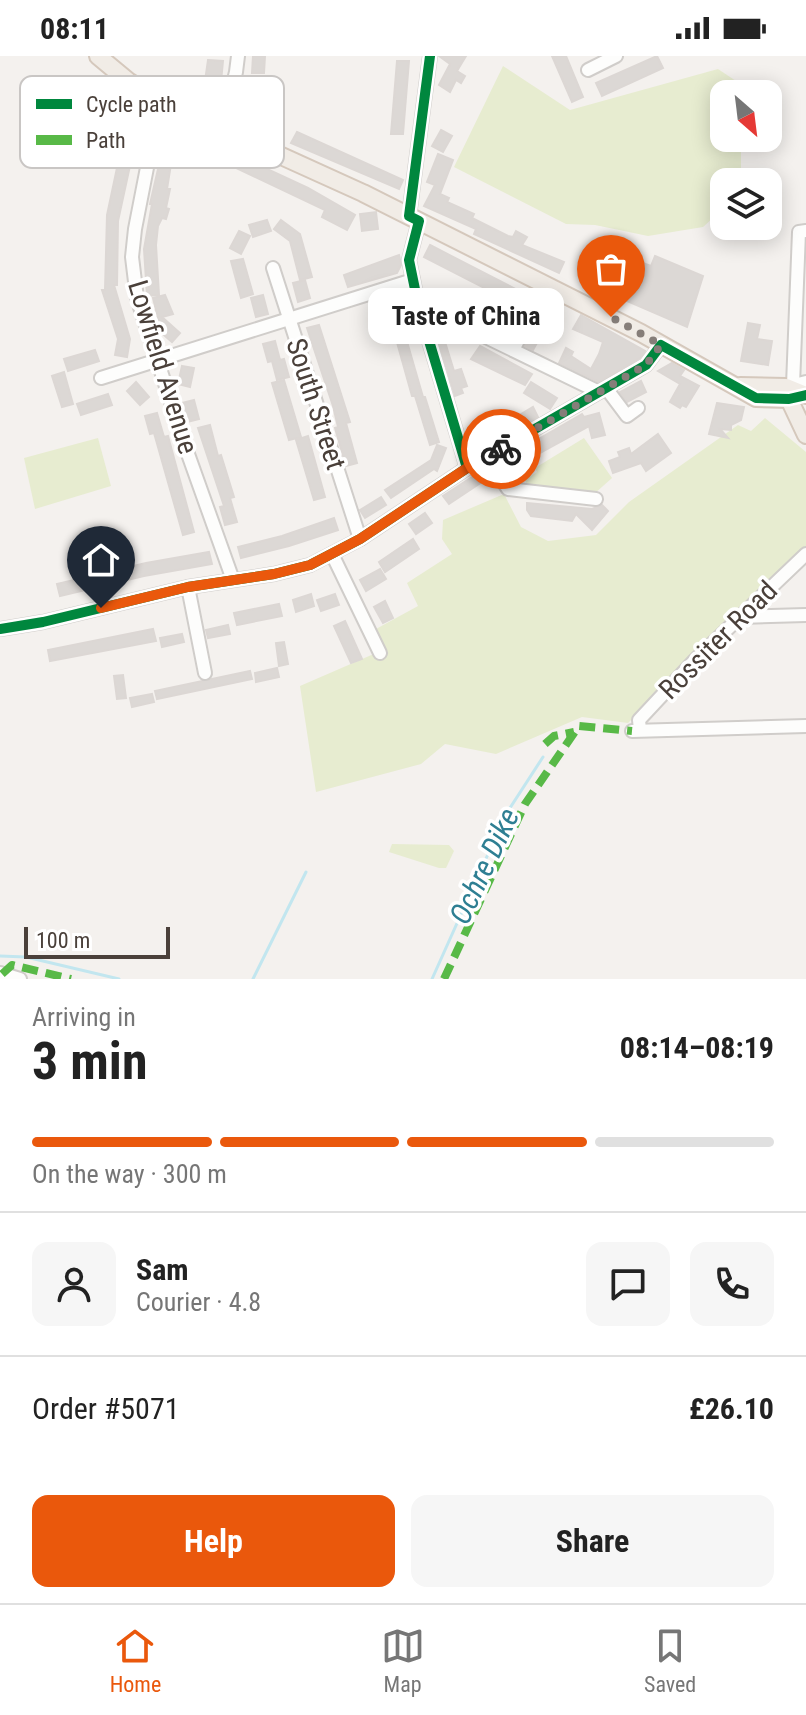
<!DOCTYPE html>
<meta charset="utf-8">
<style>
:root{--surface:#fff;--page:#f6f6f6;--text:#222;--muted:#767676;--line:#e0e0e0;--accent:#ea580c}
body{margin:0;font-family:"Roboto Condensed",sans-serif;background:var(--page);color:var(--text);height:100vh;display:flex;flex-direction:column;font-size:30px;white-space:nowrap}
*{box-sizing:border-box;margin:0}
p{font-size:26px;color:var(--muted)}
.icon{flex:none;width:44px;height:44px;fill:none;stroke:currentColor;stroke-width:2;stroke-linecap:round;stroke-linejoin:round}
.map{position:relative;height:923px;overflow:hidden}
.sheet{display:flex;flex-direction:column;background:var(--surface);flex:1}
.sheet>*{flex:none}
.needle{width:52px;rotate:152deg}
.buttons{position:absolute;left:710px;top:24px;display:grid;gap:16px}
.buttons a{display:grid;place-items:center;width:72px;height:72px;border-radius:16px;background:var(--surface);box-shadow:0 4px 20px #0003;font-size:40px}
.scale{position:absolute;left:24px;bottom:20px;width:146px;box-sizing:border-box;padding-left:8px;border:4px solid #4a403a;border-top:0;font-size:22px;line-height:28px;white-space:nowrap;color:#4a403a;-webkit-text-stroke:6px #fff;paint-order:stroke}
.pin{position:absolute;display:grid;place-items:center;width:68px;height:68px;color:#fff;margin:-82px -34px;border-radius:50% 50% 50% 0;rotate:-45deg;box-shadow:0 0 8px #0007}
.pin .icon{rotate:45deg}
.courier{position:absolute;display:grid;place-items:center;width:80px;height:80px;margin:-40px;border:6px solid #ea580c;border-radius:50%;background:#fff;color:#222;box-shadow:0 2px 10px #0007}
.bubble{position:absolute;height:56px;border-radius:16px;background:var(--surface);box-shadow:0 4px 20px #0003;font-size:26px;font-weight:700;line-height:56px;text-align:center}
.overview em{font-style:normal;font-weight:700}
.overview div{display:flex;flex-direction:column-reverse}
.overview{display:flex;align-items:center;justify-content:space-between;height:136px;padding:0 32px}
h1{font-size:52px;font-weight:700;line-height:60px}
.bar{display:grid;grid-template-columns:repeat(4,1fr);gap:12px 8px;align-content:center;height:96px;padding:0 32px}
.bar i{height:10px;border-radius:6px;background:var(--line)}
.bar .active{background:var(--accent)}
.bar p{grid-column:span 4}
.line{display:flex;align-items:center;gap:20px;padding:0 32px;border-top:2px solid var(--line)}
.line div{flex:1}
.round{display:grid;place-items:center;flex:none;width:84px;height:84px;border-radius:16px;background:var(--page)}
.action{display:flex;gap:16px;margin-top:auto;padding:16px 32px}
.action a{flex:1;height:92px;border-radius:16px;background:var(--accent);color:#fff;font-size:32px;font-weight:700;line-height:92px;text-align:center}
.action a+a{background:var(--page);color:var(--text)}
.status{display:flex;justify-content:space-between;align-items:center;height:56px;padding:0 40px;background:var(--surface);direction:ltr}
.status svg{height:22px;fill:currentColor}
.tab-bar{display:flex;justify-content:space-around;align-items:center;height:112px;border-top:2px solid var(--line);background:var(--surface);font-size:22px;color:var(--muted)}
.tab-bar a{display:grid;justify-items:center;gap:4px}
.tab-bar .active{color:var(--accent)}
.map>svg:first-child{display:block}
.green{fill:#e7ecd0}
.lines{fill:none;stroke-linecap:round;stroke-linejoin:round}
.stream{stroke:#c2e6ef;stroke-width:3}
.building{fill:#dcd8d5;stroke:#dcd7d4;stroke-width:2}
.minor-casing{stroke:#d0cdca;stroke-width:16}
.major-casing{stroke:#d5c8bc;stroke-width:20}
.minor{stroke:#fdfdfc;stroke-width:12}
.major{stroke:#f1ece6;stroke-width:16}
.quiet{stroke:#58b947;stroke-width:8;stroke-dasharray:16 8;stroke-linecap:butt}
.cycleway-casing{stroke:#fff;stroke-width:15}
.cycleway{stroke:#00873e;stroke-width:10}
.done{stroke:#867e79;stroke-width:8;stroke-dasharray:0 14.4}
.route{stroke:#ea580c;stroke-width:10}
.labels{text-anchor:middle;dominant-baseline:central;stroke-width:7;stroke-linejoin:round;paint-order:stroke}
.street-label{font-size:28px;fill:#4a403a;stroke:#fff}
.water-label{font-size:30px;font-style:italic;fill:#2e7f93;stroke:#fff}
.key{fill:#fff;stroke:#c9c6c4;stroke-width:2}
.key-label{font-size:22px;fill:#4a403a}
</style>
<div class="status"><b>08:11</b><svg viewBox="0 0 49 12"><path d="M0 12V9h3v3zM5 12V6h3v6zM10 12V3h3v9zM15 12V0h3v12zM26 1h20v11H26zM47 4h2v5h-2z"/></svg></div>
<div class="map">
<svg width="806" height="923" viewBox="0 0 806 923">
<rect width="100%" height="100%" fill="#f4f1ee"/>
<g class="green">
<polygon points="503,10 570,54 718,13 742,29 742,38 724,38 724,82 741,82 741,126 724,126 724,152 703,171 648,180 595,169 566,168 454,111"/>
<polygon points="765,362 806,396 806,494 628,667 582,661 496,698 445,688 421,708 316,736 300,630 376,597 376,573 418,550 407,527 452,498 442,483 443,464 504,438 521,471 548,485 596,479 629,446 738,369 751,375"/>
<polygon points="98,382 111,430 35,453 24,402"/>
<polygon points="584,382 612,422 594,438 528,431 525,424 537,416 535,412"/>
<polygon points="392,788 449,789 454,795 446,812 439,812 389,796"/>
</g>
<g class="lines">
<g class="stream">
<polyline points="0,900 26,901 119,923"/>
<polyline points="253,923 306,816"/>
<polyline points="432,923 506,758 543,701"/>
</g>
</g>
<g class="building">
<polygon points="253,0 265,0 264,17 252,17"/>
<polygon points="439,0 466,0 457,15 465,20 461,27 456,24 450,36 439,29 450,8"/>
<polygon points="552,0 566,0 583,41 572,46"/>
<polygon points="657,0 663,12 602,40 596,27"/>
<polygon points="208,4 223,5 219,46 203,40 209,25 205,25"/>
<polygon points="397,5 409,5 403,78 391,78"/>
<polygon points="164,73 185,78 186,75 308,132 355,159 347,174 322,161 325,154 175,83 167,133 170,133 166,152 169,153 166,163 162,162 158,170 156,189 159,239 147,240 144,193 152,148 150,148 161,100"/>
<polygon points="441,74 452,80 443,96 432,90"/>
<polygon points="122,75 134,77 130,95 133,96 118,165 117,229 114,229 130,283 127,301 115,299 118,283 102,234 105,234 107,159 121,93 114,92 115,83 120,84"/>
<polygon points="297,76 403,124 399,133 291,87"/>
<polygon points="438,98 453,104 440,138 449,142 447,146 474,158 472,162 508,180 513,181 516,175 527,181 522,189 564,206 559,217 474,178 476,173 424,150 435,129 427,126"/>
<polygon points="376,156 378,173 362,175 360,158"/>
<polygon points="267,164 271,175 253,181 249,169"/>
<polygon points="281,164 300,178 312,221 300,224 290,185 274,173"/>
<polygon points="239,175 250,180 241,198 230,192"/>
<polygon points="430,189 527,239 506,281 474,265 476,260 494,270 508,244 424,201"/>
<polygon points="399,199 401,209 397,217 348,231 344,219"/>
<polygon points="655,200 703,220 687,271 611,238 609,241 594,233 607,206 635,216 640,206 651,210"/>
<polygon points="243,203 253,238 241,242 231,205"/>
<polygon points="305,224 310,242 298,246 293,227"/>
<polygon points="165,239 173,258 162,261 180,277 172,286 157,273 160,270 153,242"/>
<polygon points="263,239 268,258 256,261 251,242"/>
<polygon points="395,244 423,341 425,341 439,386 430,389 415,340 412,340 386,247"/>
<polygon points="544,255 554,260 551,266 556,269 551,279 547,276 544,280 542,278 533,294 525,290"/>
<polygon points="581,259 645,295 644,297 640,302 599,326 559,307 566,292 573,296 571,300 591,313 599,298 603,286 573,273"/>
<polygon points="748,267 760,269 757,283 772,285 768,309 741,305"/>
<polygon points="319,269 350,366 346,367 357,407 346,410 335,372 338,371 333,350 307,272"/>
<polygon points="441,273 454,315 461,313 467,330 461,332 463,337 455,340 435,274"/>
<polygon points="275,285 280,304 284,303 289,321 277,324 272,305 268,306 263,288"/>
<polygon points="480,290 532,318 525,329 471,303"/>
<polygon points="95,294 99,305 68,315 64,303"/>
<polygon points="672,307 684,314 680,320 699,330 686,351 682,349 680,352 670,346 680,328 658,315"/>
<polygon points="182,310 194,312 190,331 178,328"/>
<polygon points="64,316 73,348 62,351 52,320"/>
<polygon points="284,324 301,381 289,384 272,327"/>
<polygon points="641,325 646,336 627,346 620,336"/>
<polygon points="136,326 149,341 140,349 127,335"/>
<polygon points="531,326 557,342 550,353 524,337"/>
<polygon points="108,338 112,349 81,359 77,348"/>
<polygon points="194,344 199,363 187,366 182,347"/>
<polygon points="717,347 744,351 741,364 731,369 731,374 720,373 728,382 709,378"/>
<polygon points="533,351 538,361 472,398 469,389"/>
<polygon points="157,357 164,381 168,380 194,476 183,479 154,377 150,378 145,360"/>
<polygon points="599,357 605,379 592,382 589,370 531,402 525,391 582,358 584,361"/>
<polygon points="210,369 218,400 221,399 234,441 230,442 237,466 225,469 220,451 224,450 198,372"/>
<polygon points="658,378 671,397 646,415 641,407 613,417 609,405 620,401 618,396 629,392 631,398"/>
<polygon points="308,380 325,441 314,444 296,384"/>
<polygon points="437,389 446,392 437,415 434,413 391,442 385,434 431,404"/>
<polygon points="522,401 531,416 522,421 518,414 509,419 503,408"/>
<polygon points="483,414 488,422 449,448 443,440"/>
<polygon points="381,441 386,449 365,462 360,454"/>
<polygon points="527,447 592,453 602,449 608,455 592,474 576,458 572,465 531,460 527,454"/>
<polygon points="425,457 432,467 416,478 409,468"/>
<polygon points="334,462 338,474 289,490 241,502 238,491 282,480"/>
<polygon points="413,483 419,493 385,516 379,506"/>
<polygon points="209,496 212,508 144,520 60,540 57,528 146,507"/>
<polygon points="380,513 386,523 366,535 360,524"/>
<polygon points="311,538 314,550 296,556 293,544"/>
<polygon points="335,538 339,549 321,555 317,544"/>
<polygon points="385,545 393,562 383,567 374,551"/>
<polygon points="279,548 282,560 237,569 234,557"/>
<polygon points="345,565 362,603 351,607 334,570"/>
<polygon points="228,569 230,578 208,582 206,574"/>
<polygon points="153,573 156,585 50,605 48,594"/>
<polygon points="182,578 184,586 162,591 160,582"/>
<polygon points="284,586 288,608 279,610 276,587"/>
<polygon points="277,612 279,621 256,626 255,617"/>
<polygon points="250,615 252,623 157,643 155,635"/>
<polygon points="123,619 126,642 117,643 114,620"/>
<polygon points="152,638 154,646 132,651 130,642"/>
</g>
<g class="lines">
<defs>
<g id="minor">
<polyline points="588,14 616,0"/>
<polyline points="160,45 135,173 132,201 137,242 188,398 233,524"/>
<polyline points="222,72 236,16 238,0"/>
<polyline points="409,160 430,0"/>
<polyline points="419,165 409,204 418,248 467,412"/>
<polyline points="273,212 360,483"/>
<polyline points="418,248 599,336"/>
<polyline points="513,294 547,230"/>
<polyline points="101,322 413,224"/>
<polyline points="793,329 799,176 806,175"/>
<polyline points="786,331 806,326"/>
<polyline points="606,332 627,360 638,352"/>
<polyline points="487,401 508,433 596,443"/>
<polyline points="332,498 380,597"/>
<polyline points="188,531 205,617"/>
<polyline points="740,561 806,559"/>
<polyline points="0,573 43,566 188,531 274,518 310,509 360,483 467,412 646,309 661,289"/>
<polyline points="640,674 639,664 695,604 806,498"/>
<polyline points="632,675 806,670"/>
<polyline points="0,917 20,923"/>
</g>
<g id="major">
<polyline points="98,0 128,25 160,45 363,137 641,277 756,342 789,343"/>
<polyline points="740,330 786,331 806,339"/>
<polyline points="789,343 806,379"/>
</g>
</defs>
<use href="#minor" class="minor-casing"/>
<use href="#major" class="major-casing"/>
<use href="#minor" class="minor"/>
<use href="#major" class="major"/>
<g class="quiet">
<polyline points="545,688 554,680 574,676"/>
<polyline points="2,918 12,909 71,923"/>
<polyline points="444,923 525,748 579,670 632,675"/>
</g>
<defs>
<g id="cycleway">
<polyline points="430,0 409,160 419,165 409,204 418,248 467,412"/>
<polyline points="0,573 43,566 188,531 274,518 310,509 360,483 467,412 646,309 661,289 756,342 789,343 806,339"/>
</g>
</defs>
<use href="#cycleway" class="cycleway-casing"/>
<use href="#cycleway" class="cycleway"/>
</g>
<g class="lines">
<polyline class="done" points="501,393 646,309 661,289 611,261"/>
<polyline class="route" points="101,552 188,531 274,518 310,509 360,483 467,412 501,393"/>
</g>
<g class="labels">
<g class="street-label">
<text transform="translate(163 311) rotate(73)">Lowfield Avenue</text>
<text transform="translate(316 348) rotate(72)">South Street</text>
<text transform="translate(718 584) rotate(-45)">Rossiter Road</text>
</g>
<g class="water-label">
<text transform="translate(484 810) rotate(-65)">Ochre Dike</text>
</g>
</g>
<rect x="20" y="20" width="264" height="92" rx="12" class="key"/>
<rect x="36" y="43" width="36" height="10" fill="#00873e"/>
<rect x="36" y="79" width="36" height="10" fill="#58b947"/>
<g class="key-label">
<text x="86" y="56">Cycle path</text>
<text x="86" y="92">Path</text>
</g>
</svg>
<div class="buttons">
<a><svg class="needle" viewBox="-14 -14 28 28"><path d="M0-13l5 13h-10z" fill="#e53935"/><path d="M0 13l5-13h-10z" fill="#767676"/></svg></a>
<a><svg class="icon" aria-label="layers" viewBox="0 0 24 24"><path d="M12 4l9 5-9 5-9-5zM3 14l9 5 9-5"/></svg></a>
</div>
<div class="scale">100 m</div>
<div class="pin" style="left:611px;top:261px;background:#ea580c"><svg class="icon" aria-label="bag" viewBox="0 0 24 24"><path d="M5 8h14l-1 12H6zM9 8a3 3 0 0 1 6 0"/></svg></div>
<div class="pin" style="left:101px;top:552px;background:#1f2937"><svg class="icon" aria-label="home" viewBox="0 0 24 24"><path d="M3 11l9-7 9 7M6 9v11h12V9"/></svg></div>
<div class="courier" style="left:501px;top:393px"><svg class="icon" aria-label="bike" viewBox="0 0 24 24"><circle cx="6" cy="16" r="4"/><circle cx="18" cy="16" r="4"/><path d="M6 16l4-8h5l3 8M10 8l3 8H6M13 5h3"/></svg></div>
<div class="bubble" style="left:368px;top:232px;width:196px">Taste of China</div>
</div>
<section class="sheet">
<div class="overview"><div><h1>3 min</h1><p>Arriving in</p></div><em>08:14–08:19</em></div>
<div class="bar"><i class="active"></i><i class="active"></i><i class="active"></i><i></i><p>On the way · 300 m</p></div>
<div class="line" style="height:144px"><a class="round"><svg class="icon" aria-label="person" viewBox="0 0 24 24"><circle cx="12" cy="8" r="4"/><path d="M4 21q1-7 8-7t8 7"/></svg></a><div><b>Sam</b><p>Courier · 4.8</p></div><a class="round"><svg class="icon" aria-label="chat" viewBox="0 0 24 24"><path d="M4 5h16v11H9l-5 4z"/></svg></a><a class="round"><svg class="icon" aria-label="phone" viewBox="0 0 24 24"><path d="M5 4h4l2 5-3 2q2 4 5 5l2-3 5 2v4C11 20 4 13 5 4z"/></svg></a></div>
<div class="line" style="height:104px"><div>Order #5071</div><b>£26.10</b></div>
<div class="action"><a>Help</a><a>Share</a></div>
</section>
<nav class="tab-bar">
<a class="active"><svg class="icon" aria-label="home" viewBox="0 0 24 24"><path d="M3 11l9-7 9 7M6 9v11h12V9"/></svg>Home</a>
<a><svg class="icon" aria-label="map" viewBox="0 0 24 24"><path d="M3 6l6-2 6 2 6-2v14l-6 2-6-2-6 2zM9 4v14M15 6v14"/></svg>Map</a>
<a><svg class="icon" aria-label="saved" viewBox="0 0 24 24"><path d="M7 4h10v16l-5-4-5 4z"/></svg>Saved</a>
</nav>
